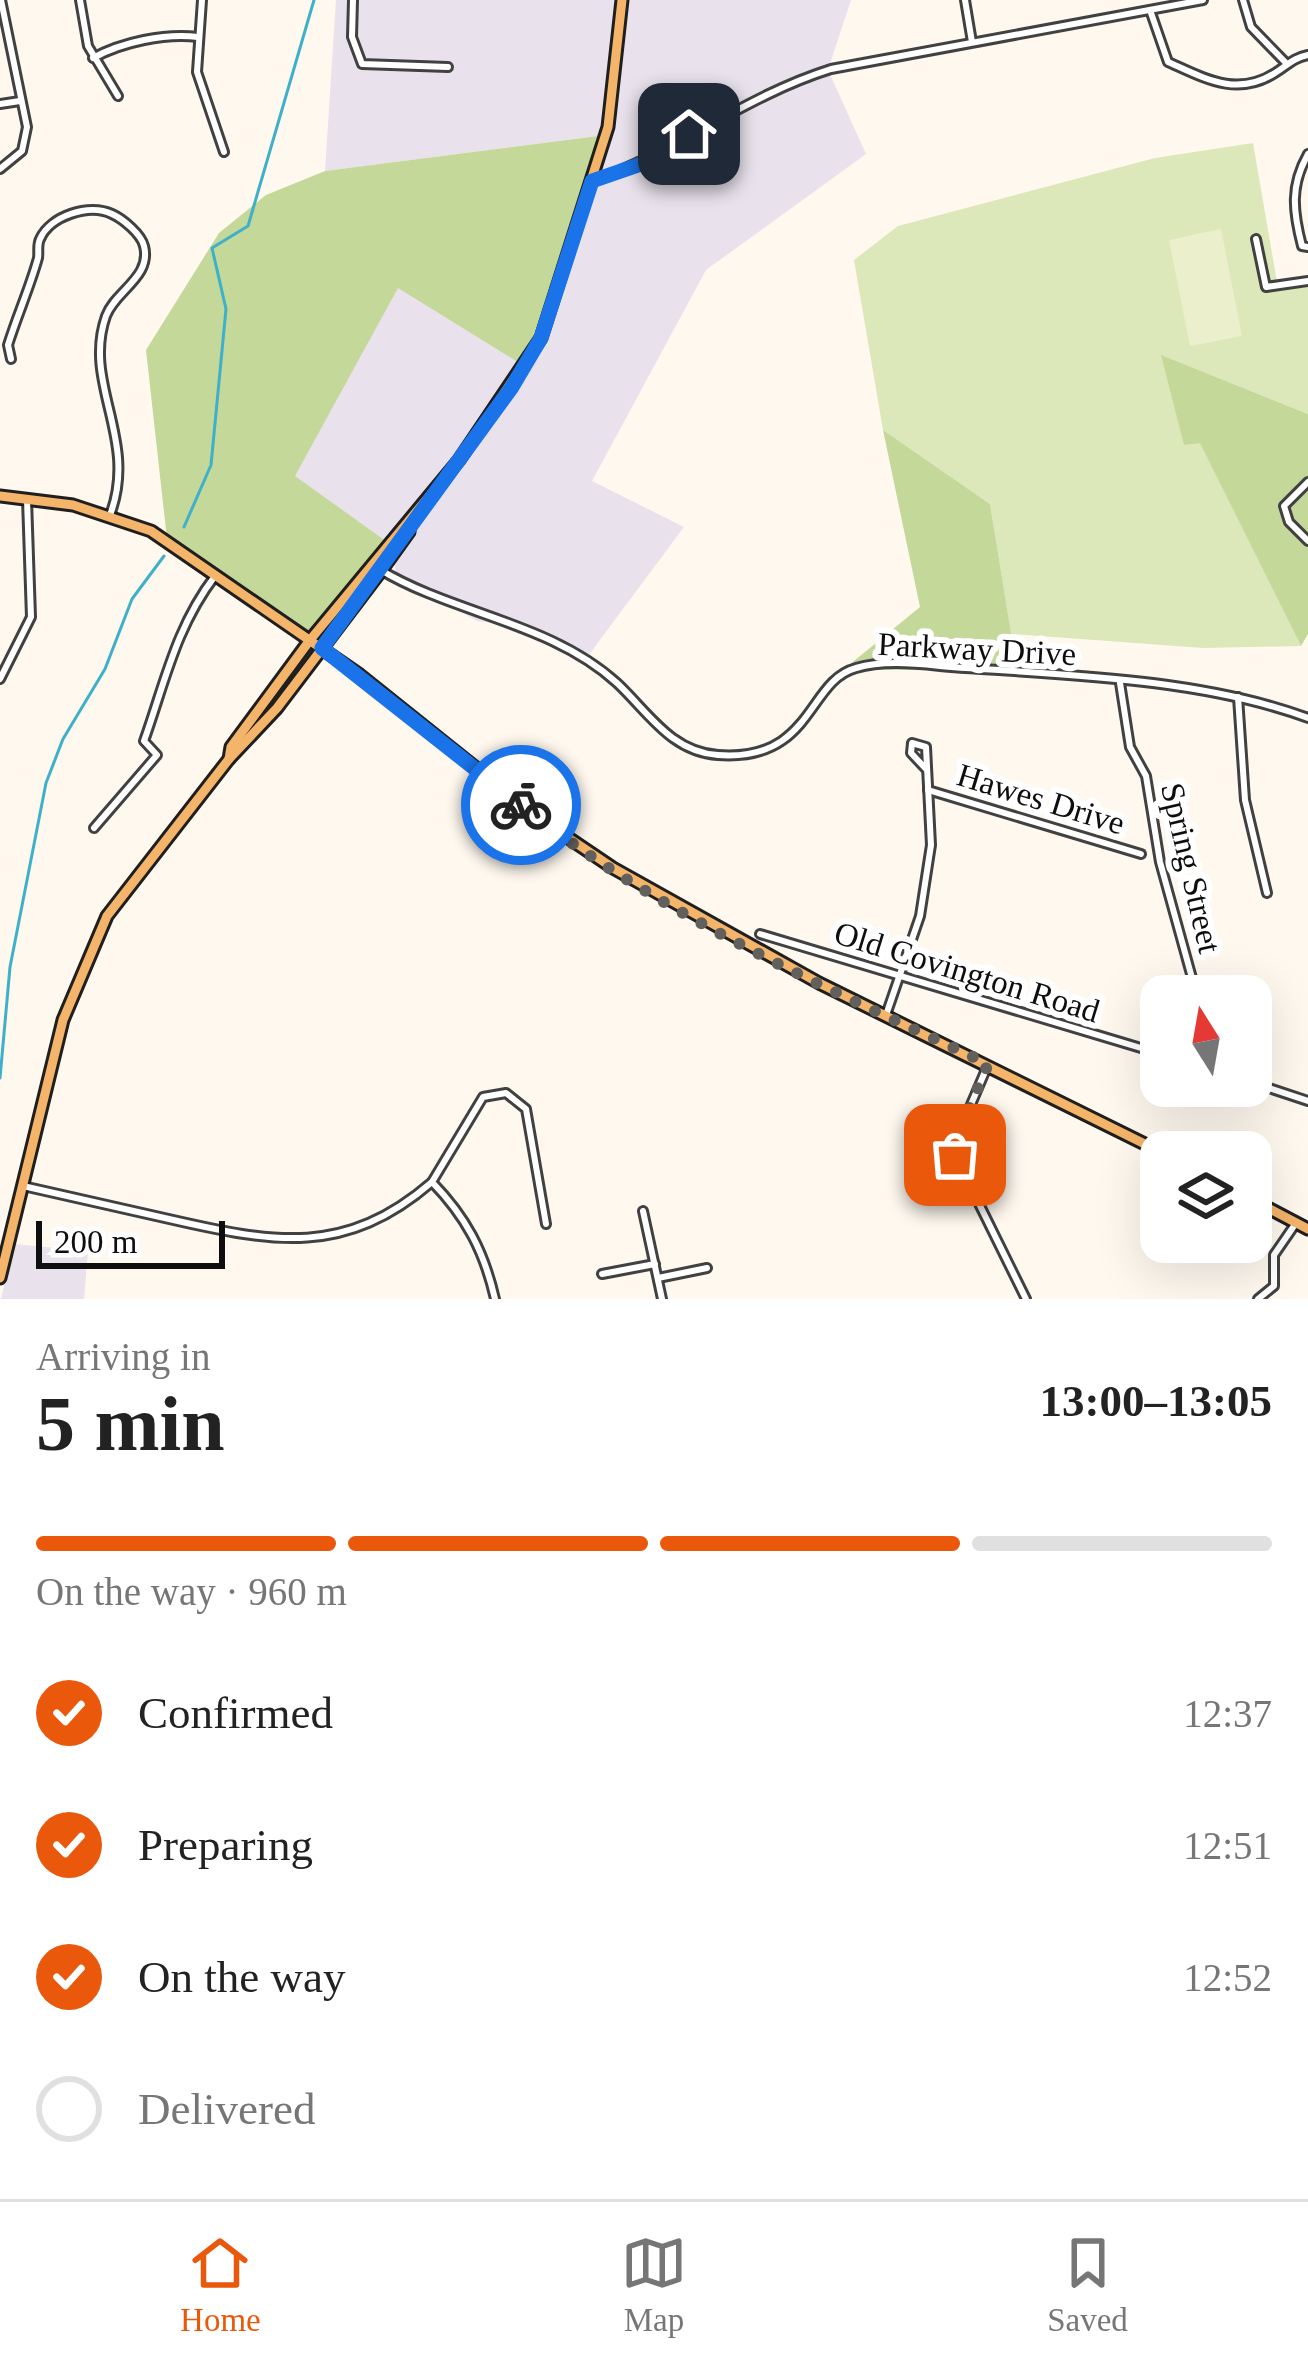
<!DOCTYPE html>
<meta charset="utf-8">
<style>
:root{--surface:#fff;--page:#f6f6f6;--text:#222;--muted:#767676;--line:#e0e0e0;--accent:#ea580c}
body{margin:0;font-family:"Times New Roman",serif;background:var(--page);color:var(--text);height:100vh;display:flex;flex-direction:column;font-size:45px;white-space:nowrap}
*{box-sizing:border-box;margin:0}
p{font-size:39px;color:var(--muted)}
.icon{flex:none;width:66px;height:66px;fill:none;stroke:currentColor;stroke-width:2;stroke-linecap:round;stroke-linejoin:round}
.map{position:relative;height:1299px;overflow:hidden}
.panel{display:flex;flex-direction:column;background:var(--surface);flex:1}
.panel>*{flex:none}
.needle{width:78px;rotate:349deg}
.fabs{position:absolute;left:1140px;top:975px;display:grid;gap:24px}
.fabs a{display:grid;place-items:center;width:132px;height:132px;border-radius:24px;background:var(--surface);box-shadow:0 12px 48px #0002;font-size:60px}
.scale{position:absolute;left:36px;bottom:30px;width:189px;box-sizing:border-box;padding-left:12px;border:6px solid #0e0e0e;border-top:0;font-size:33px;line-height:42px;white-space:nowrap;color:#0e0e0e;-webkit-text-stroke:9px #fff;paint-order:stroke}
.pin{position:absolute;display:grid;place-items:center;width:102px;height:102px;color:#fff;margin:-51px;border-radius:24px;box-shadow:0 6px 18px #0006}
.courier{position:absolute;display:grid;place-items:center;width:120px;height:120px;margin:-60px;border:9px solid #1a73e8;border-radius:50%;background:#fff;color:#222;box-shadow:0 3px 15px #0007}
.summary em{font-style:normal;font-weight:600}
.summary div{display:flex;flex-direction:column-reverse}
.summary{display:flex;align-items:center;justify-content:space-between;height:204px;padding:0 36px}
h1{font-size:78px;font-weight:600;line-height:90px}
.bar{display:grid;grid-template-columns:repeat(4,1fr);gap:18px 12px;align-content:center;height:144px;padding:0 36px}
.bar i{height:15px;border-radius:9px;background:var(--line)}
.bar .selected{background:var(--accent)}
.bar p{grid-column:span 4}
ol{padding:0 36px;list-style:none}
li{display:flex;align-items:center;gap:36px;height:132px}
li p{margin-inline-start:auto}
li .icon{padding:12px;border-radius:50%;background:var(--accent);color:#fff;stroke-width:4}
li:last-child{color:var(--muted)}
li i{width:66px;height:66px;border:6px solid var(--line);border-radius:50%}
.tab-bar{display:flex;justify-content:space-around;align-items:center;height:168px;border-top:3px solid var(--line);background:var(--surface);font-size:33px;color:var(--muted)}
.tab-bar a{display:grid;justify-items:center;gap:6px}
.tab-bar .selected{color:var(--accent)}
.map>svg:first-child{display:block}
.industrial{fill:#e9e2ec}
.green{fill:#dce8ba}
.forest{fill:#c4d89a}
.pitch{fill:#ebefcb}
.lines{fill:none;stroke-linecap:round;stroke-linejoin:round}
.stream{stroke:#3fb0c9;stroke-width:3}
.minor-casing{stroke:#414141;stroke-width:12}
.major-casing{stroke:#1f1f1f;stroke-width:15}
.minor{stroke:#fff;stroke-width:6}
.major{stroke:#f4b46a;stroke-width:9}
.done{stroke:#62605d;stroke-width:12;stroke-dasharray:0 21.6}
.route{stroke:#1a73e8;stroke-width:15}
.labels{text-anchor:middle;dominant-baseline:central;stroke-width:12;stroke-linejoin:round;paint-order:stroke}
.street-label{font-size:33px;fill:#0e0e0e;stroke:#fff}
</style>
<div class="map">
<svg width="1308" height="1299" viewBox="0 0 1308 1299">
<rect width="100%" height="100%" fill="#fef8ef"/>
<g class="industrial">
<polygon points="336,0 851,0 828,70 866,154 706,270 592,481 684,527 582,664 521,627 477,621 397,576 390,544 294,476 398,287 520,363 571,250 605,135 325,171"/>
<polygon points="14,1244 88,1251 84,1299 1,1299"/>
</g>
<polygon class="green" points="1253,143 1278,288 1308,284 1308,414 1163,356 1184,445 1200,442 1301,646 1203,648 1011,634 990,504 883,430 854,260 898,226 1155,158"/>
<g class="forest">
<polygon points="606,135 559,299 521,364 398,288 295,476 390,544 322,648 168,548 146,350 219,233 266,195 325,171"/>
<polygon points="1161,355 1308,414 1308,634 1301,646 1200,443 1184,445"/>
<polygon points="883,430 990,504 1017,670 843,670 920,607"/>
</g>
<polygon class="pitch" points="1221,229 1242,336 1190,346 1169,240"/>
<g class="lines">
<g class="stream">
<polyline points="184,527 211,465 226,309 212,248 248,226 314,0"/>
<polyline points="0,1078 10,967 46,783 63,739 105,669 132,599 164,556"/>
</g>
<defs>
<g id="minor">
<polyline points="80,0 88,46 118,96"/>
<polyline points="202,0 197,72 224,152"/>
<polyline points="353,0 352,37 362,64 448,67"/>
<polyline points="965,0 972,42"/>
<polyline points="1243,0 1251,27 1287,64"/>
<path d="M1150 10 1168 62C1206 79 1237 97 1275 73 1288 65 1293 58 1308 55"/>
<path d="M93 58C122 42 165 33 198 37"/>
<polyline points="0,104 20,101"/>
<path d="M1308 154C1290 186 1293 211 1302 246L1308 247"/>
<polyline points="0,169 22,151 27,127 1,0"/>
<path d="M592 181C676 152 745 96 831 69L1203 0"/>
<polyline points="1256,239 1266,287 1308,281"/>
<path d="M11 359 8 345C17 316 30 287 38 258 39 252 37 245 40 239 50 216 89 203 112 214 123 219 141 234 144 246 152 277 115 291 106 316 82 384 139 439 110 515"/>
<polyline points="1308,482 1284,506 1289,522 1308,541"/>
<path d="M379 569C453 614 550 622 617 683 648 712 671 752 718 755 813 762 807 681 856 668 890 658 931 666 965 668 1074 675 1206 680 1308 718"/>
<polyline points="0,679 31,617 27,499"/>
<polyline points="1120,683 1130,747 1146,776 1160,862 1197,996"/>
<polyline points="1238,697 1245,800 1267,893"/>
<polyline points="928,790 1141,854"/>
<path d="M94 828 157 755 144 741C165 682 176 627 215 576"/>
<polyline points="760,934 1161,1054"/>
<polyline points="886,1015 920,916 931,845 926,747 912,743 911,753 927,770"/>
<polyline points="987,1067 955,1142 955,1155 1026,1299"/>
<polyline points="1251,1082 1308,1101"/>
<path d="M23 1186C72 1197 121 1208 169 1219 274 1243 345 1257 432 1182"/>
<polyline points="643,1211 662,1299"/>
<polyline points="602,1274 655,1264"/>
<polyline points="658,1278 707,1268"/>
<path d="M495 1299C484 1251 466 1217 432 1182L483 1097 506 1093 526 1109 546 1224"/>
<polyline points="1258,1299 1274,1286 1274,1255 1296,1223"/>
</g>
<g id="major">
<polyline points="0,496 73,505 151,531 360,675 536,816 613,868 819,983 1161,1152"/>
<polyline points="229,759 231,747 310,640 459,460 541,338 608,127 622,0"/>
<polyline points="1251,1199 1308,1229"/>
<polyline points="0,1278 63,1020 107,916 229,759 277,708 381,571 409,532 410,522"/>
</g>
</defs>
<use href="#minor" class="minor-casing"/>
<use href="#major" class="major-casing"/>
<use href="#minor" class="minor"/>
<use href="#major" class="major"/>
</g>
<g class="lines">
<path class="done" d="M521 805C659 915 829 989 988 1064L955 1142V1155"/>
<polyline class="route" points="521,805 322,648 512,387 541,338 592,181 647,162 689,134"/>
</g>
<g class="labels">
<g class="street-label">
<text transform="translate(977 649) rotate(3)">Parkway Drive</text>
<text transform="translate(1041 799) rotate(17)">Hawes Drive</text>
<text transform="translate(1191 868) rotate(77)">Spring Street</text>
<text transform="translate(967 972) rotate(17)">Old Covington Road</text>
</g>
</g>
</svg>
<div class="fabs">
<a><svg class="needle" viewBox="-14 -14 28 28"><path d="M0-13l5 13h-10z" fill="#e53935"/><path d="M0 13l5-13h-10z" fill="#767676"/></svg></a>
<a><svg class="icon" aria-label="layers" viewBox="0 0 24 24"><path d="M12 4l9 5-9 5-9-5zM3 14l9 5 9-5"/></svg></a>
</div>
<div class="scale">200 m</div>
<div class="pin" style="left:955px;top:1155px;background:#ea580c"><svg class="icon" aria-label="bag" viewBox="0 0 24 24"><path d="M5 8h14l-1 12H6zM9 8a3 3 0 0 1 6 0"/></svg></div>
<div class="pin" style="left:689px;top:134px;background:#1f2937"><svg class="icon" aria-label="home" viewBox="0 0 24 24"><path d="M3 11l9-7 9 7M6 9v11h12V9"/></svg></div>
<div class="courier" style="left:521px;top:805px"><svg class="icon" aria-label="bike" viewBox="0 0 24 24"><circle cx="6" cy="16" r="4"/><circle cx="18" cy="16" r="4"/><path d="M6 16l4-8h5l3 8M10 8l3 8H6M13 5h3"/></svg></div>
</div>
<section class="panel">
<div class="summary"><div><h1>5 min</h1><p>Arriving in</p></div><em>13:00–13:05</em></div>
<div class="bar"><i class="selected"></i><i class="selected"></i><i class="selected"></i><i></i><p>On the way · 960 m</p></div>
<ol>
<li><svg class="icon" aria-label="check" viewBox="0 0 24 24"><path d="M5 12l5 5 9-10"/></svg>Confirmed<p>12:37</p></li>
<li><svg class="icon" aria-label="check" viewBox="0 0 24 24"><path d="M5 12l5 5 9-10"/></svg>Preparing<p>12:51</p></li>
<li><svg class="icon" aria-label="check" viewBox="0 0 24 24"><path d="M5 12l5 5 9-10"/></svg>On the way<p>12:52</p></li>
<li><i></i>Delivered</li>
</ol>
</section>
<nav class="tab-bar">
<a class="selected"><svg class="icon" aria-label="home" viewBox="0 0 24 24"><path d="M3 11l9-7 9 7M6 9v11h12V9"/></svg>Home</a>
<a><svg class="icon" aria-label="map" viewBox="0 0 24 24"><path d="M3 6l6-2 6 2 6-2v14l-6 2-6-2-6 2zM9 4v14M15 6v14"/></svg>Map</a>
<a><svg class="icon" aria-label="saved" viewBox="0 0 24 24"><path d="M7 4h10v16l-5-4-5 4z"/></svg>Saved</a>
</nav>
